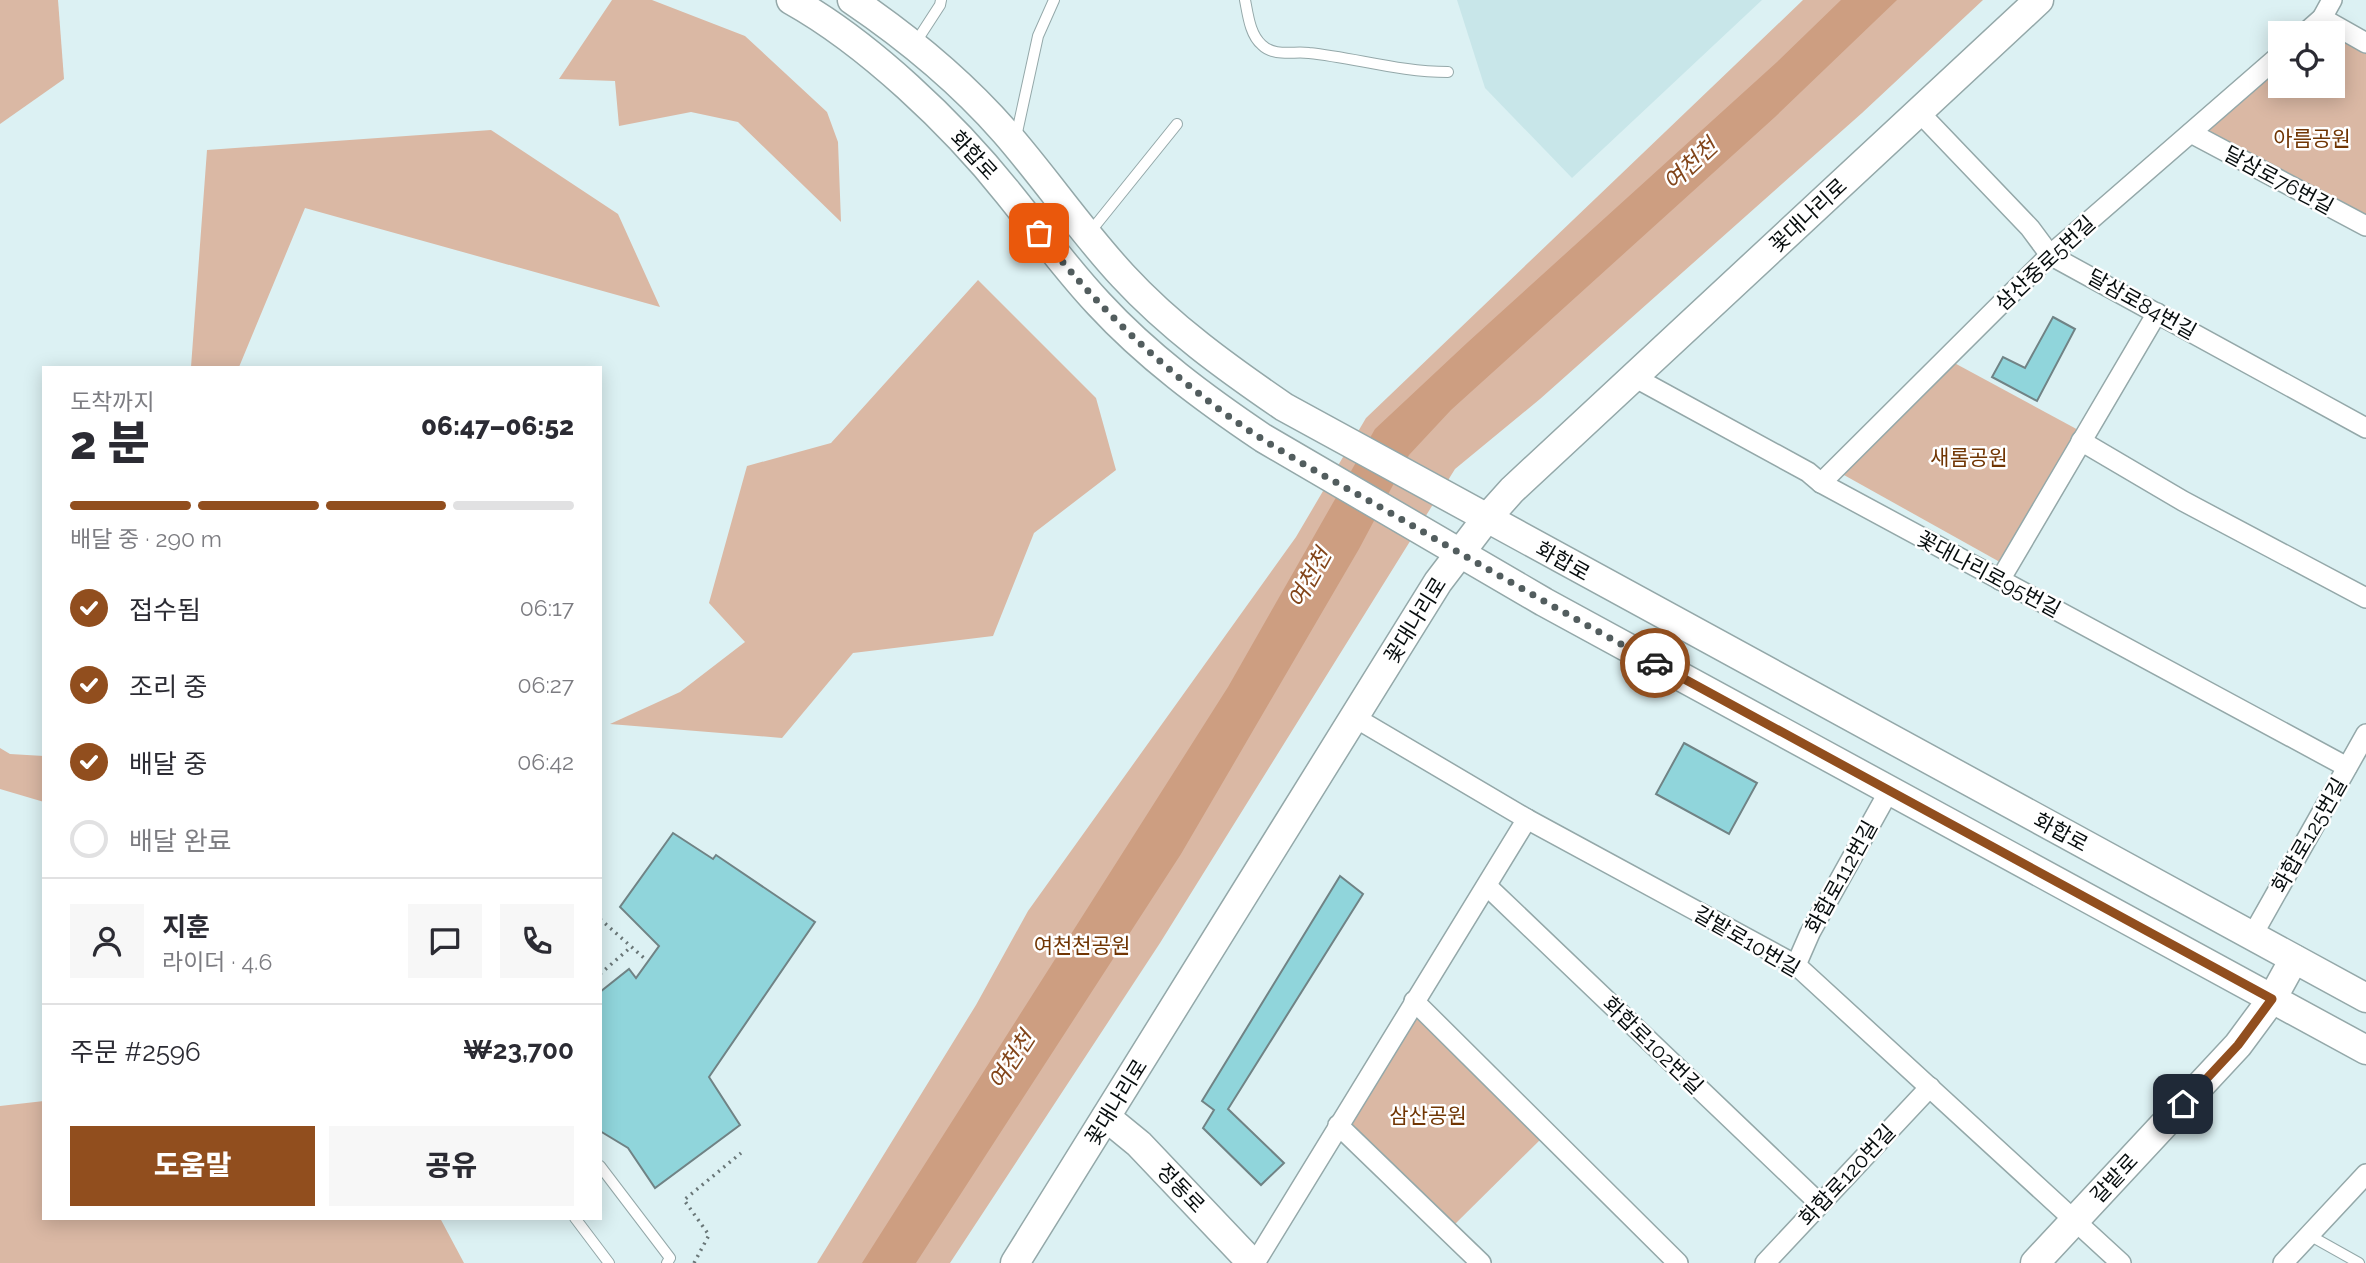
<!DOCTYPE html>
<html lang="ko">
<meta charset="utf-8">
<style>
:root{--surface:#fff;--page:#f7f7f7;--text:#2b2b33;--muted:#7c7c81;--line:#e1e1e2;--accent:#914e1e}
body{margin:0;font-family:Raleway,"Noto Sans KR",sans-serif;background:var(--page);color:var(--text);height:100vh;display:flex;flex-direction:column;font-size:26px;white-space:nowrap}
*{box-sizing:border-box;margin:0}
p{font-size:23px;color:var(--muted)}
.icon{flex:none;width:38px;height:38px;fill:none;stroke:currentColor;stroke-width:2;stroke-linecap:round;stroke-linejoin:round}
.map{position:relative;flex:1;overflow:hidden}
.sheet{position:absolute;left:42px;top:366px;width:560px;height:854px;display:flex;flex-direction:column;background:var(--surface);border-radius:0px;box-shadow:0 4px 18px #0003}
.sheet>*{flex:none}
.buttons{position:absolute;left:2268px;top:21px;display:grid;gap:14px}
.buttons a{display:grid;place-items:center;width:77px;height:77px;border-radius:0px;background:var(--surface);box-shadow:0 4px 18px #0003;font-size:35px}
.pin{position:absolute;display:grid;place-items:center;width:60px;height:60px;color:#fff;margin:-30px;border-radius:14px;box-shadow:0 4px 10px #0006}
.courier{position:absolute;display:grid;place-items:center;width:70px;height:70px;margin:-35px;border:5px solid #914e1e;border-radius:50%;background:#fff;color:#222;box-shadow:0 2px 9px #0007}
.headline em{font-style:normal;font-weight:800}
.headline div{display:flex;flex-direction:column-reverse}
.headline{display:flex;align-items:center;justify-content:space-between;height:119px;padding:0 28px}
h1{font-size:46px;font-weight:800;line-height:52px}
.bar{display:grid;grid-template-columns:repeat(4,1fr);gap:10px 7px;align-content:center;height:84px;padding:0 28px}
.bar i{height:9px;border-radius:5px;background:var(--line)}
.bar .active{background:var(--accent)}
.bar p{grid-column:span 4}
.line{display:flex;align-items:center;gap:18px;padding:0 28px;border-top:2px solid var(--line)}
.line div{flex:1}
.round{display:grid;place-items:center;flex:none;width:74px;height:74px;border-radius:0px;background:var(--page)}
ol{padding:0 28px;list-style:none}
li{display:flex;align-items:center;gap:21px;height:77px}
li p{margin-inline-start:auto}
li .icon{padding:7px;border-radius:50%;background:var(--accent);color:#fff;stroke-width:4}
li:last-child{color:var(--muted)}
li i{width:38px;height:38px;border:4px solid var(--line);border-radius:50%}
.action{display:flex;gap:14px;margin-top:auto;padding:14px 28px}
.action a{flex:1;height:80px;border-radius:0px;background:var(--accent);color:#fff;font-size:28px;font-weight:800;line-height:80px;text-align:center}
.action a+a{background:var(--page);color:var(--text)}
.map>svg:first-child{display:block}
.built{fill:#c8e6e9}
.green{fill:#dab8a4}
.water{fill:#cd9e81}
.building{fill:#90d5db;stroke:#708385;stroke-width:2}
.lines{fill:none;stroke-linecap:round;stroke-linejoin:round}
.lane-casing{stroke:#94a8a9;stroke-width:12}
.street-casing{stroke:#94a8a9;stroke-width:22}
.secondary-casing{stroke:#94a8a9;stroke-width:31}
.path{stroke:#697677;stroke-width:3.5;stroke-dasharray:2 5;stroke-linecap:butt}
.lane{stroke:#fff;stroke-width:10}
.street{stroke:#fff;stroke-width:19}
.secondary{stroke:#fff;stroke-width:28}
.done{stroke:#525d5e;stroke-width:7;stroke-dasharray:0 12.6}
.route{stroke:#914e1e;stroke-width:9}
.labels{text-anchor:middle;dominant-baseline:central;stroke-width:5;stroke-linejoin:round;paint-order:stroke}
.park-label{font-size:21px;fill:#703503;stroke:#fff}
.street-label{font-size:21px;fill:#070d0e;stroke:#fff}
.water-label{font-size:23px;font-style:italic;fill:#82451a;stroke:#fff}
</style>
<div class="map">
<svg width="2366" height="1263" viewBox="0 0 2366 1263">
<rect width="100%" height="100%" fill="#dcf1f3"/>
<polygon class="built" points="1457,0 1762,0 1572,178 1485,88"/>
<g class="green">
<polygon points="0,0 58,0 64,79 0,124"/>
<polygon points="612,0 652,0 745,36 827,112 838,142 841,222 738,122 691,112 619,126 615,81 559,79"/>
<polygon points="1803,0 1983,0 1862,113 1540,399 1455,469 1160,943 950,1263 817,1263 976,1005 1028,911 1296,537 1366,418"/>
<polygon points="2322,18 2366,43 2366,226 2199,137 2280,58 2280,86 2333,86 2333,33 2306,33"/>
<polygon points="491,130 618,214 660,307 305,208 239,367 191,367 207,150"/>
<polygon points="978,280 1096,398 1116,470 1034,533 993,636 853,653 782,738 610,724 680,692 745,642 709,603 747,466 831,443"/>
<polygon points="1947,359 2082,432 2007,566 1835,470"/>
<polygon points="0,748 10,754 44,756 44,802 0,789"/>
<polygon points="1415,1012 1542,1138 1452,1227 1346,1124"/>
<polygon points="44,1101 44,1218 440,1218 464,1263 0,1263 0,1106"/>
</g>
<polygon class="water" points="1841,0 1897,0 1775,117 1451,410 1409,455 1359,549 1181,854 916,1263 862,1263 1228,687 1375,429 1468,342 1777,62"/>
<g class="building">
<polygon points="2053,317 2075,329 2037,401 1992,377 2003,357 2025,368"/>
<polygon points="1684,743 1757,783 1729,834 1656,794"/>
<polygon points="673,833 713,859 716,855 815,922 709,1077 740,1125 655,1188 628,1148 600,1131 600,992 629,969 636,978 659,946 620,907"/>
<polygon points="1340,876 1363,894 1228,1109 1284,1163 1261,1185 1203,1128 1214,1110 1202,1101"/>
</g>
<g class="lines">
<defs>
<g id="lane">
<path d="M1245 0C1248 15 1250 35 1262 45 1274 57 1294 51 1309 53 1356 58 1400 72 1448 72"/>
<polyline points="916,42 940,5 941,0"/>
<polyline points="1016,137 1038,36 1054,0"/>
<polyline points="1090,232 1177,124"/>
<polyline points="600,1166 670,1258 667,1263"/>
<polyline points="575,1218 609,1263"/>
<polyline points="2309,1235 2359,1263"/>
</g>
<g id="street">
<polyline points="2322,18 2366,43"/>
<polyline points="2305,33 2322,18 2332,0"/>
<polyline points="1919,112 2030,228 2050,255 2366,428"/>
<polyline points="2191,133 2366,226"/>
<polyline points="1634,377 1808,472 1821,483 2347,767"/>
<polyline points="2081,441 2183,501 2366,598"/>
<polyline points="1821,483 2050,255 2280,55"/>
<polyline points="2000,580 2157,313"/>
<polyline points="1354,717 1527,819 1796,965 2121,1263"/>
<polyline points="1487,886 1820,1204"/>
<polyline points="2252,936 2366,734"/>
<polyline points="1796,965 1810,933 1889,791"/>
<polyline points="1414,1001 1678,1263"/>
<polyline points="1338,1125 1481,1263"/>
<polyline points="1255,1263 1527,819"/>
<polyline points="1765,1263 1930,1087"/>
<polyline points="2283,1263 2366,1174"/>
</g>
<g id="secondary">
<path d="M791 0C868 43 953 124 1008 193 1038 230 1066 269 1099 304 1147 356 1205 399 1263 438L1544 602 2366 1050"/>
<path d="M852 0C908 38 961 82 1005 132 1046 179 1081 231 1123 276 1170 327 1227 368 1284 407L2366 998"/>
<polyline points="1106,1117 1139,1144 1252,1263"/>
<polyline points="1015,1263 1438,582 1486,519 1512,490 2039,0"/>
<polyline points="2035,1263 2238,1045 2272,999 2294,959"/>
</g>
</defs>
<use href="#lane" class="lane-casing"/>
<use href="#street" class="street-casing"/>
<use href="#secondary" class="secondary-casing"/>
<g class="path">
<polyline points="600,919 644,958"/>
<polyline points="600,974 631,947"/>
<polyline points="694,1263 709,1235 684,1200 741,1153"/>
</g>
<use href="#lane" class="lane"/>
<use href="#street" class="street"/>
<use href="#secondary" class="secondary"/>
</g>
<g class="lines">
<path class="done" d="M1039 233C1094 303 1149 356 1220 410 1276 452 1341 484 1401 519 1485 568 1570 616 1655 663"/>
<polyline class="route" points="1655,663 2272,999 2238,1045 2183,1104"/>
</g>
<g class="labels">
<g class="park-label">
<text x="2312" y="138">아름공원</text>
<text x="1969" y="457">새롬공원</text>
<text x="1082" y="945">여천천공원</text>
<text x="1428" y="1115">삼산공원</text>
</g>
<g class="street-label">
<text transform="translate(974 155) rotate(47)">화합로</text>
<text transform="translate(2279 180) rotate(28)">달삼로76번길</text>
<text transform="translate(1808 215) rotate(-43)">꽃대나리로</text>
<text transform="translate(2045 263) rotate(-43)">삼산중로5번길</text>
<text transform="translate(2142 304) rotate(29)">달삼로84번길</text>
<text transform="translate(1563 561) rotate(29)">화합로</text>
<text transform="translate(1989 574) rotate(28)">꽃대나리로95번길</text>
<text transform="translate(1415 620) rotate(-58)">꽃대나리로</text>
<text transform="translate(2061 832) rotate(28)">화합로</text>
<text transform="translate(2309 835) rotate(-60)">화합로125번길</text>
<text transform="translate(1841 877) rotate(-61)">화합로112번길</text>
<text transform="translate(1747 941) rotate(30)">갈밭로10번길</text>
<text transform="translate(1653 1045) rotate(44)">화합로102번길</text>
<text transform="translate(1116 1102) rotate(-58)">꽃대나리로</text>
<text transform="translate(1847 1175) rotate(-47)">화합로120번길</text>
<text transform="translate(2114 1178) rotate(-47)">갈밭로</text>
<text transform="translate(1181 1188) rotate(46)">정동로</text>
</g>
<g class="water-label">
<text transform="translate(1690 164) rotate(-43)">여천천</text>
<text transform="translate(1309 578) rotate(-61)">여천천</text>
<text transform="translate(1011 1060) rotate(-57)">여천천</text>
</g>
</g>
</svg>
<div class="buttons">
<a><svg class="icon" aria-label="locate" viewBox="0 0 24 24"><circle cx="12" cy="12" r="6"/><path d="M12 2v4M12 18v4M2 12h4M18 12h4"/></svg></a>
</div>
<div class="pin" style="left:1039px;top:233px;background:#ea580c"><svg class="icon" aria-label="bag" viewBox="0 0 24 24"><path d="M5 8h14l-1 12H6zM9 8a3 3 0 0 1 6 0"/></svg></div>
<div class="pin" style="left:2183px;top:1104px;background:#1f2937"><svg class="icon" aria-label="home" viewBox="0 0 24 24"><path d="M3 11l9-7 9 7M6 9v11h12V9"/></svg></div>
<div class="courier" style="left:1655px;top:663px"><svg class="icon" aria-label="car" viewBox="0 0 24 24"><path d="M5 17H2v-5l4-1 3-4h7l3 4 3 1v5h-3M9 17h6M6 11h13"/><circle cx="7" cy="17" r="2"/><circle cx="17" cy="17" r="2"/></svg></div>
<section class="sheet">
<div class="headline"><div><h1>2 분</h1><p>도착까지</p></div><em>06:47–06:52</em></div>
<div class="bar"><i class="active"></i><i class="active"></i><i class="active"></i><i></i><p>배달 중 · 290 m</p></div>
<ol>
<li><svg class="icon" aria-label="check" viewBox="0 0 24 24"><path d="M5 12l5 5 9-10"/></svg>접수됨<p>06:17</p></li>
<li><svg class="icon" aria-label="check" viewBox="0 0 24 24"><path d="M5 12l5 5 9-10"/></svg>조리 중<p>06:27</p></li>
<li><svg class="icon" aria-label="check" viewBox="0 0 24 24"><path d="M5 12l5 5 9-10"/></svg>배달 중<p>06:42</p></li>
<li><i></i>배달 완료</li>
</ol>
<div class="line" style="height:126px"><a class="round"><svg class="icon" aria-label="person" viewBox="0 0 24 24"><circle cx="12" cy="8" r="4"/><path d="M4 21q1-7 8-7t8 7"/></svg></a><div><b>지훈</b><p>라이더 · 4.6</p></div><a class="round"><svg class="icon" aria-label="chat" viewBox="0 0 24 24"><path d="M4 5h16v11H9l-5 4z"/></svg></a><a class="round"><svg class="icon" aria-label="phone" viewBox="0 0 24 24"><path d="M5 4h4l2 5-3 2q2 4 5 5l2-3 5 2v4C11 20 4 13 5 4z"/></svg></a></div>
<div class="line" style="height:91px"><div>주문 #2596</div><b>₩23,700</b></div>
<div class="action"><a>도움말</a><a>공유</a></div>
</section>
</div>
